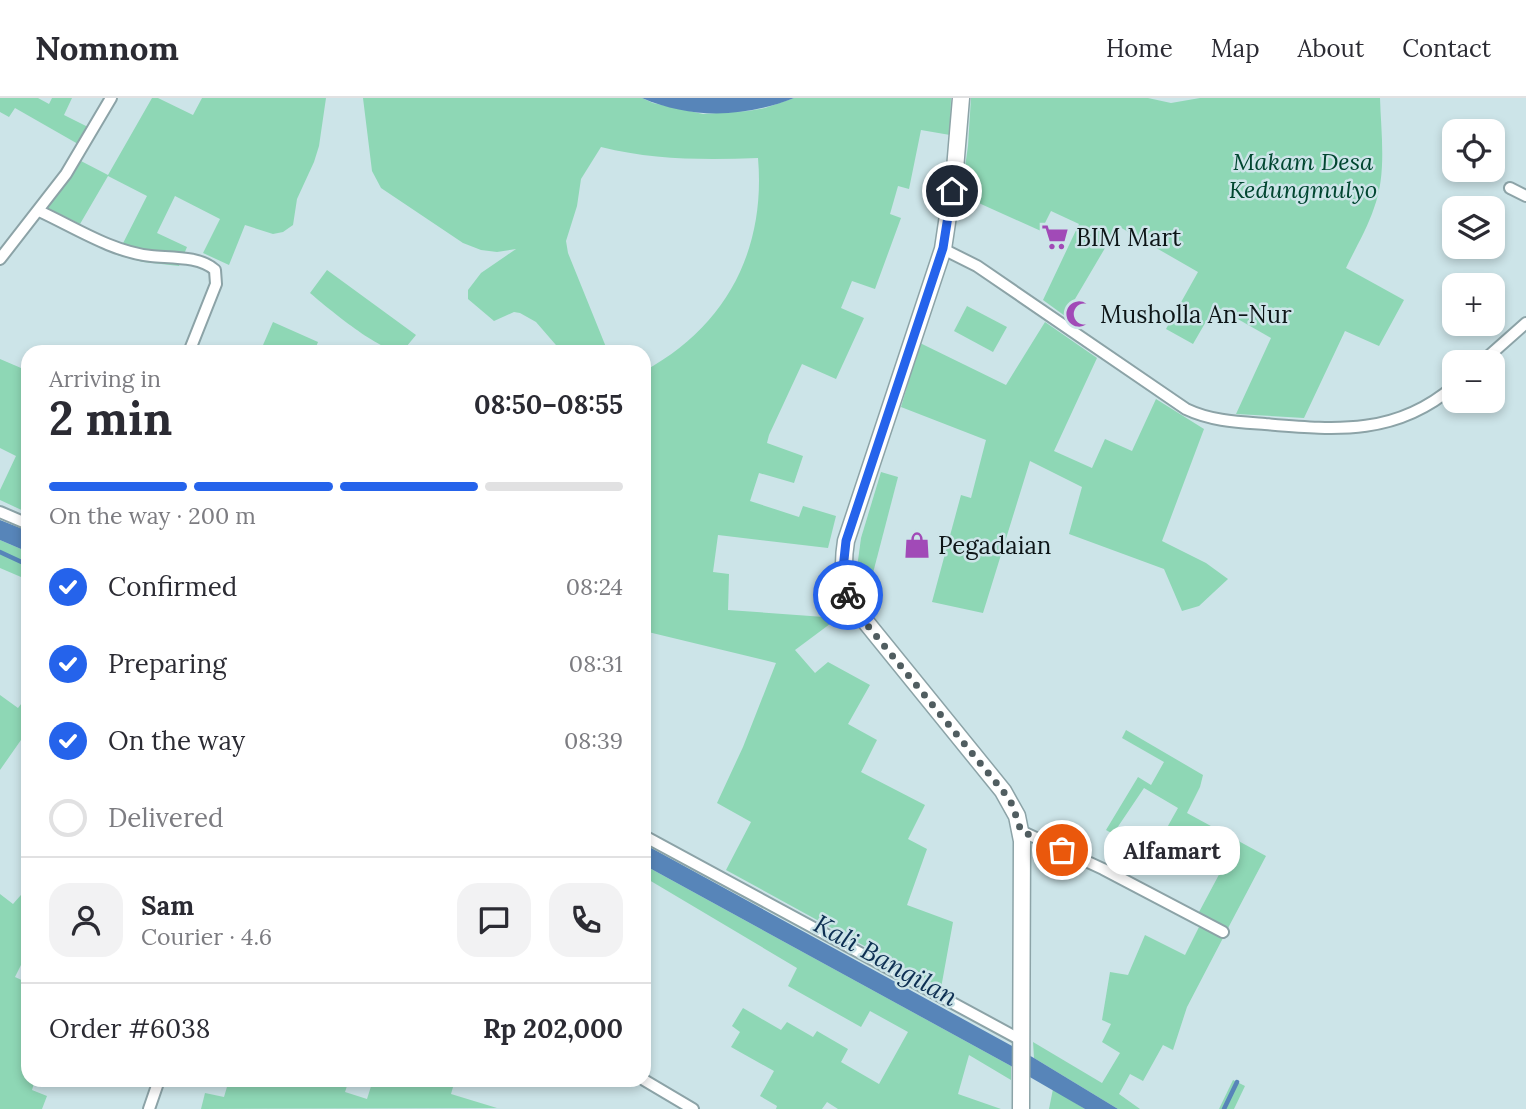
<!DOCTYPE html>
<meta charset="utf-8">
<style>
:root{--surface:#fff;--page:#f2f2f3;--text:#2b2b33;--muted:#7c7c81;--line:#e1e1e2;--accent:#2563eb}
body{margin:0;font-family:Lora,serif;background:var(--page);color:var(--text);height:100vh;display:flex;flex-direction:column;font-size:26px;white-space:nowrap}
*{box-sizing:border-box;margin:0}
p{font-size:23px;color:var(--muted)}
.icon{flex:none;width:38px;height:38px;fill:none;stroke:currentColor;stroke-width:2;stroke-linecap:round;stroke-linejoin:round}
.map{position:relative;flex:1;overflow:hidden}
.details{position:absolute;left:21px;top:247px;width:630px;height:742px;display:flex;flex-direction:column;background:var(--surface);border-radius:21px;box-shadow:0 4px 10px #0003}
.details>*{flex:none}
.tools{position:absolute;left:1442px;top:21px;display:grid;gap:14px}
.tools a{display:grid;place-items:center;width:63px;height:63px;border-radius:14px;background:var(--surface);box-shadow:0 4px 10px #0003;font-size:35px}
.pin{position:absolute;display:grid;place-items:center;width:60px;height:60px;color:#fff;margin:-30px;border:4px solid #fff;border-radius:50%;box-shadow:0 2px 7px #0007}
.courier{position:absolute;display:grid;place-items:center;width:70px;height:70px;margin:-35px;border:5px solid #2563eb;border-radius:50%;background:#fff;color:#222;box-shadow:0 2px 9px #0007}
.bubble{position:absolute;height:49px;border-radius:21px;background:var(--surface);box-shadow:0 4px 10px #0003;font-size:23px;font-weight:800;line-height:49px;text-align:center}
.head em{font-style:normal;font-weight:800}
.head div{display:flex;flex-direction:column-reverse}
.head{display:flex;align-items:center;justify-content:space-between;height:119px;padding:0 28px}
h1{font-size:46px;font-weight:800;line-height:52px}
.bar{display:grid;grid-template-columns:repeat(4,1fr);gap:10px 7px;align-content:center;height:84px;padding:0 28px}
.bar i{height:9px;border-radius:5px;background:var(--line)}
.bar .on{background:var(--accent)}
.bar p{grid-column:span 4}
.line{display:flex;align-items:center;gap:18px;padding:0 28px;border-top:2px solid var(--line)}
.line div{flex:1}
.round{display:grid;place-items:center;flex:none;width:74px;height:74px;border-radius:21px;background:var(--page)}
ol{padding:0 28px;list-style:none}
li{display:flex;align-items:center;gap:21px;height:77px}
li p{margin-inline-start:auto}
li .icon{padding:7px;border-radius:50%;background:var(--accent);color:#fff;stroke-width:4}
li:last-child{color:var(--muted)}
li i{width:38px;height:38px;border:4px solid var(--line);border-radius:50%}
header{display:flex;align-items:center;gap:42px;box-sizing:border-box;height:98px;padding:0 35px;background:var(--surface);border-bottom:2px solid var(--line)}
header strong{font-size:33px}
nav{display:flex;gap:38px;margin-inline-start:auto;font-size:24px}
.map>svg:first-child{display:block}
.green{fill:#8ed7b5}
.water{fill:#5785b9}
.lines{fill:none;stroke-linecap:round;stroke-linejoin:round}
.stream{stroke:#5785b9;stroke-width:4.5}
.street-casing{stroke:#8ca3a7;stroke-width:14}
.secondary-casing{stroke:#8ca3a7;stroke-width:19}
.street{stroke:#fff;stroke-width:10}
.secondary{stroke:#fff;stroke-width:16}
.done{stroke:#505d60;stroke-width:7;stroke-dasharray:0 12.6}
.route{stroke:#2563eb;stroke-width:9}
.labels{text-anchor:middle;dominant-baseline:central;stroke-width:5;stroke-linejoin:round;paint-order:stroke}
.park-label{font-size:24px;font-style:italic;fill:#014630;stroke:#cce4e8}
.poi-label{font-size:24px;fill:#0d1517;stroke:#cce4e8;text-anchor:start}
.water-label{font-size:26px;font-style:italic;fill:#0d2f52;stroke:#cce4e8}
</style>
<header>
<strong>Nomnom</strong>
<nav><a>Home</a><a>Map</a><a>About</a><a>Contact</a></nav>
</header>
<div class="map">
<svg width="1526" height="1011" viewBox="0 0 1526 1011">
<rect width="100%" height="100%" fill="#cce4e8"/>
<g class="green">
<polygon points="0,0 38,0 49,6 52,0 72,0 64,17 88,29 78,46 15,10 9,19 0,14"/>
<polygon points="152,0 158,0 193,17 202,0 326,0 319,48 314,64 297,101 293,127 283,134 273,136 245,127 229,167 203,155 220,121 175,98 157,135 187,149 179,168 143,164 117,157 147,98 108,78 80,126 47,110 79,62 108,77"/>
<path d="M363 0H642L653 5 703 16 748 13 765 10 794 0H951L950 37 921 32 909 91 898 88 890 116 901 120 875 191 852 183 841 210 864 220 836 281 802 266 769 337 767 345 803 358 794 385 759 375 750 403 799 419 803 408 836 418 828 450 718 437 713 474 729 476 728 512 838 520 795 552 815 575 828 564 870 587 848 626 877 642 861 674 925 707 908 741 927 751 907 807 953 824 941 890 726 772 751 724 717 705 743 649 776 565 644 533V273C726 229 766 152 758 60 704 62 653 62 601 49L581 81 577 108 566 143 568 155 608 254H562L536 224 520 215 514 214 494 223 468 201V192L481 175 516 151 497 154 481 152 463 145 381 90 372 73Z"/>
<path d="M971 0H1148L1171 5 1200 0H1380C1381 36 1387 76 1374 110 1367 131 1355 151 1346 170L1404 202 1379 248 1345 233 1304 320 1236 316 1271 240 1215 208 1193 246 1166 231 1198 174 1118 128 1065 218 1043 202 1079 126 1051 113 1041 133 961 97 968 48Z"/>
<path d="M327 172 416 237 402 254C380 254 329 211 310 195Z"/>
<polygon points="967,208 1007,229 993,254 954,233"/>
<polygon points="273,224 318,244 314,254 260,254"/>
<polygon points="1045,224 1097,260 1054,353 1092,370 1105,341 1132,353 1156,301 1204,331 1162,443 1206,465 1228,481 1199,508 1182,513 1164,471 1069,436 1082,389 1030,363 983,515 932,504 961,397 971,400 986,342 901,309 920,245 1006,287"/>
<polygon points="0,261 28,273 28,415 0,402 0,392 16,358 0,350"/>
<polygon points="881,374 898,379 873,475 857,470 861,440"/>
<polygon points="0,442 28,454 28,482 0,470"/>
<polygon points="0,597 18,610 28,597 28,646 21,642 0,672"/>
<polygon points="1126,632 1203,677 1200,689 1187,715 1266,758 1227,832 1198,816 1231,754 1208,742 1191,771 1171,760 1180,744 1164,735 1178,710 1144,690 1113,736 1106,732 1138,679 1151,687 1164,664 1122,640"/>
<polygon points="644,767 1011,968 1011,982 969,957 958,996 1001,1011 838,1011 827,1004 822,1011 776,1011 777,1008 760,998 774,973 731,949 740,934 732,928 743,910 781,932 787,924 813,939 817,933 848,951 841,964 879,986 908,934 870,913 861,929 788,888 797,870 644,779"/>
<polygon points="28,789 28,853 15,879 28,885 28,982 35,982 32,992 47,998 42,1011 0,1011 0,796 13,806"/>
<polygon points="1200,827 1223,840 1187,909 1173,952 1163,947 1143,983 1130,976 1119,996 1140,1011 1118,1011 1034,960 1033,944 1102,985 1120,955 1102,944 1111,926 1102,922 1110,874 1128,877 1145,837 1185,857"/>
<polygon points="229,982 349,982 345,994 367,1001 373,982 455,982 451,996 497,1010 201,1011 205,995 224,999"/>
<polygon points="1233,982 1245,988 1234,1011 1219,1011"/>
<polygon points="1053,991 1085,1011 1049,1011"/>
</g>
<g class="water">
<path d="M642 0H794C743 20 691 21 642 0Z"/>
<polygon points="0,422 28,433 28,454 0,442"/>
<polygon points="644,746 1034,960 1118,1011 1085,1011 1011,968 644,767"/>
</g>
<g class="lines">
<g class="stream">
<polyline points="0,454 28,467"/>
<polyline points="1224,1011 1237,984"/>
</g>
<defs>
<g id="street">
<polyline points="1510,90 1526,98"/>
<path d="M39 113C74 129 112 154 151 158 171 160 200 158 215 172L216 186 189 254"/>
<path d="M943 151 977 168 1186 311C1211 323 1238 324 1265 326 1336 332 1396 338 1454 288"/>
<polyline points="0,161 66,76 111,0"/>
<polyline points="1482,264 1526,225"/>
<polyline points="0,414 28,426"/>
<polyline points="1021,733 1103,771 1223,834"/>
<polyline points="644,738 1021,942"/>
<polyline points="644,982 693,1011"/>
<polyline points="149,1011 159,982"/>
</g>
<path id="secondary" d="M961 0 955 71 943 151 846 443C842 468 843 490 857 513L1003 693 1017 718 1022 743 1021 1011"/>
</defs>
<use href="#street" class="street-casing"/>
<use href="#secondary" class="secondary-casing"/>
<use href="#street" class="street"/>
<use href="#secondary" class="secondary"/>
</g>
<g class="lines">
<polyline class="done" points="848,497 864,523 1003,693 1012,706 1021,733 1062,752"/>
<polyline class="route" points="848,497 843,471 846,443 943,150 952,93"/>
</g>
<defs>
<symbol id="supermarket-bare" viewBox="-9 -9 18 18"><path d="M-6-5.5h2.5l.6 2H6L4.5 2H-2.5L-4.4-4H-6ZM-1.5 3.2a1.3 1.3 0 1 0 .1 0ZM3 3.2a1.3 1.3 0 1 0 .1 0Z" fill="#a14ab7" stroke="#cce4e8" stroke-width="2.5" paint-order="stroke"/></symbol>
<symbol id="mosque-bare" viewBox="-9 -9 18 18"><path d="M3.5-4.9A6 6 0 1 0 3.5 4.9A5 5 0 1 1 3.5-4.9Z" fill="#a14ab7" stroke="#cce4e8" stroke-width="2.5" paint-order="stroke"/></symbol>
<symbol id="shop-bare" viewBox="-9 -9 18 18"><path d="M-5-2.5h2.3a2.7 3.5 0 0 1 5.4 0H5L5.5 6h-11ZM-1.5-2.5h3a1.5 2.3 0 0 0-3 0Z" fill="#a14ab7" stroke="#cce4e8" stroke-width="2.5" paint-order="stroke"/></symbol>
</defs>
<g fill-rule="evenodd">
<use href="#supermarket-bare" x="1036" y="120" width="38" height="38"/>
<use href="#mosque-bare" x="1060" y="197" width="38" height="38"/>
<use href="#shop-bare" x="898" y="428" width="38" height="38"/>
</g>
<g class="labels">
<g class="park-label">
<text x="1303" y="63">Makam Desa<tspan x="1303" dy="28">Kedungmulyo</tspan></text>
</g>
<g class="poi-label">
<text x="1076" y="139">BIM Mart</text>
<text x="1100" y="216">Musholla An-Nur</text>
<text x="938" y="447">Pegadaian</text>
</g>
<g class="water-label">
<text transform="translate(886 862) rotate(29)">Kali Bangilan</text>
</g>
</g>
</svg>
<div class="tools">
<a><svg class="icon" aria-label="locate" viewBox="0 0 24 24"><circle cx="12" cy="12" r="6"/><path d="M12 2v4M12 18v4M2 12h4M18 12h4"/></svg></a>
<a><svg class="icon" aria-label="layers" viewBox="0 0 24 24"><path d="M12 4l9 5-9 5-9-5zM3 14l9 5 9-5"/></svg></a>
<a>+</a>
<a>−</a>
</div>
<div class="pin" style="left:1062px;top:752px;background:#ea580c"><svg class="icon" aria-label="bag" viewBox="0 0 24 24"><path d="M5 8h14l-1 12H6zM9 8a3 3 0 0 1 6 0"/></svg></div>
<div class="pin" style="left:952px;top:93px;background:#1f2937"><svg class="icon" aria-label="home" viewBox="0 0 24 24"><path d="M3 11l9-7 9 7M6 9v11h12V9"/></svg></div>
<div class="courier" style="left:848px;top:497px"><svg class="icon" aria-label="bike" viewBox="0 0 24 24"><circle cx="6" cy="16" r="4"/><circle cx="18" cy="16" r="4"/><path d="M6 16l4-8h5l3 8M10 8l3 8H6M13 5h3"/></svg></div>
<div class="bubble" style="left:1104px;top:728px;width:136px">Alfamart</div>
<section class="details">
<div class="head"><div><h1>2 min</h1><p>Arriving in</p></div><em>08:50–08:55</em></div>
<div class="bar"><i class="on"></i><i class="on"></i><i class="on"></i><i></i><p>On the way · 200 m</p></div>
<ol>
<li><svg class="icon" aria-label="check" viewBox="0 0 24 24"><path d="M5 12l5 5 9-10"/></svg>Confirmed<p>08:24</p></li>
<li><svg class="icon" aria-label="check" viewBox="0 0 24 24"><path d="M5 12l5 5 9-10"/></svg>Preparing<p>08:31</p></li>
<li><svg class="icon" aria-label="check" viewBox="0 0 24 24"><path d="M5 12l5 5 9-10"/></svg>On the way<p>08:39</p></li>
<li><i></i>Delivered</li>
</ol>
<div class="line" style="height:126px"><a class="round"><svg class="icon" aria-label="person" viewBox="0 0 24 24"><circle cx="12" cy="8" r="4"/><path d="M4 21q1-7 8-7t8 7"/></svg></a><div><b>Sam</b><p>Courier · 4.6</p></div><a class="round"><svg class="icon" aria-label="chat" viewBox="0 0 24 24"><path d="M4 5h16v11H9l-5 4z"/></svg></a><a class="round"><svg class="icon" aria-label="phone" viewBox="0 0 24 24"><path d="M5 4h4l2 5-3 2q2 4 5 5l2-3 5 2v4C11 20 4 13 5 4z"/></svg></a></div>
<div class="line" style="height:91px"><div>Order #6038</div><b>Rp 202,000</b></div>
</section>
</div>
